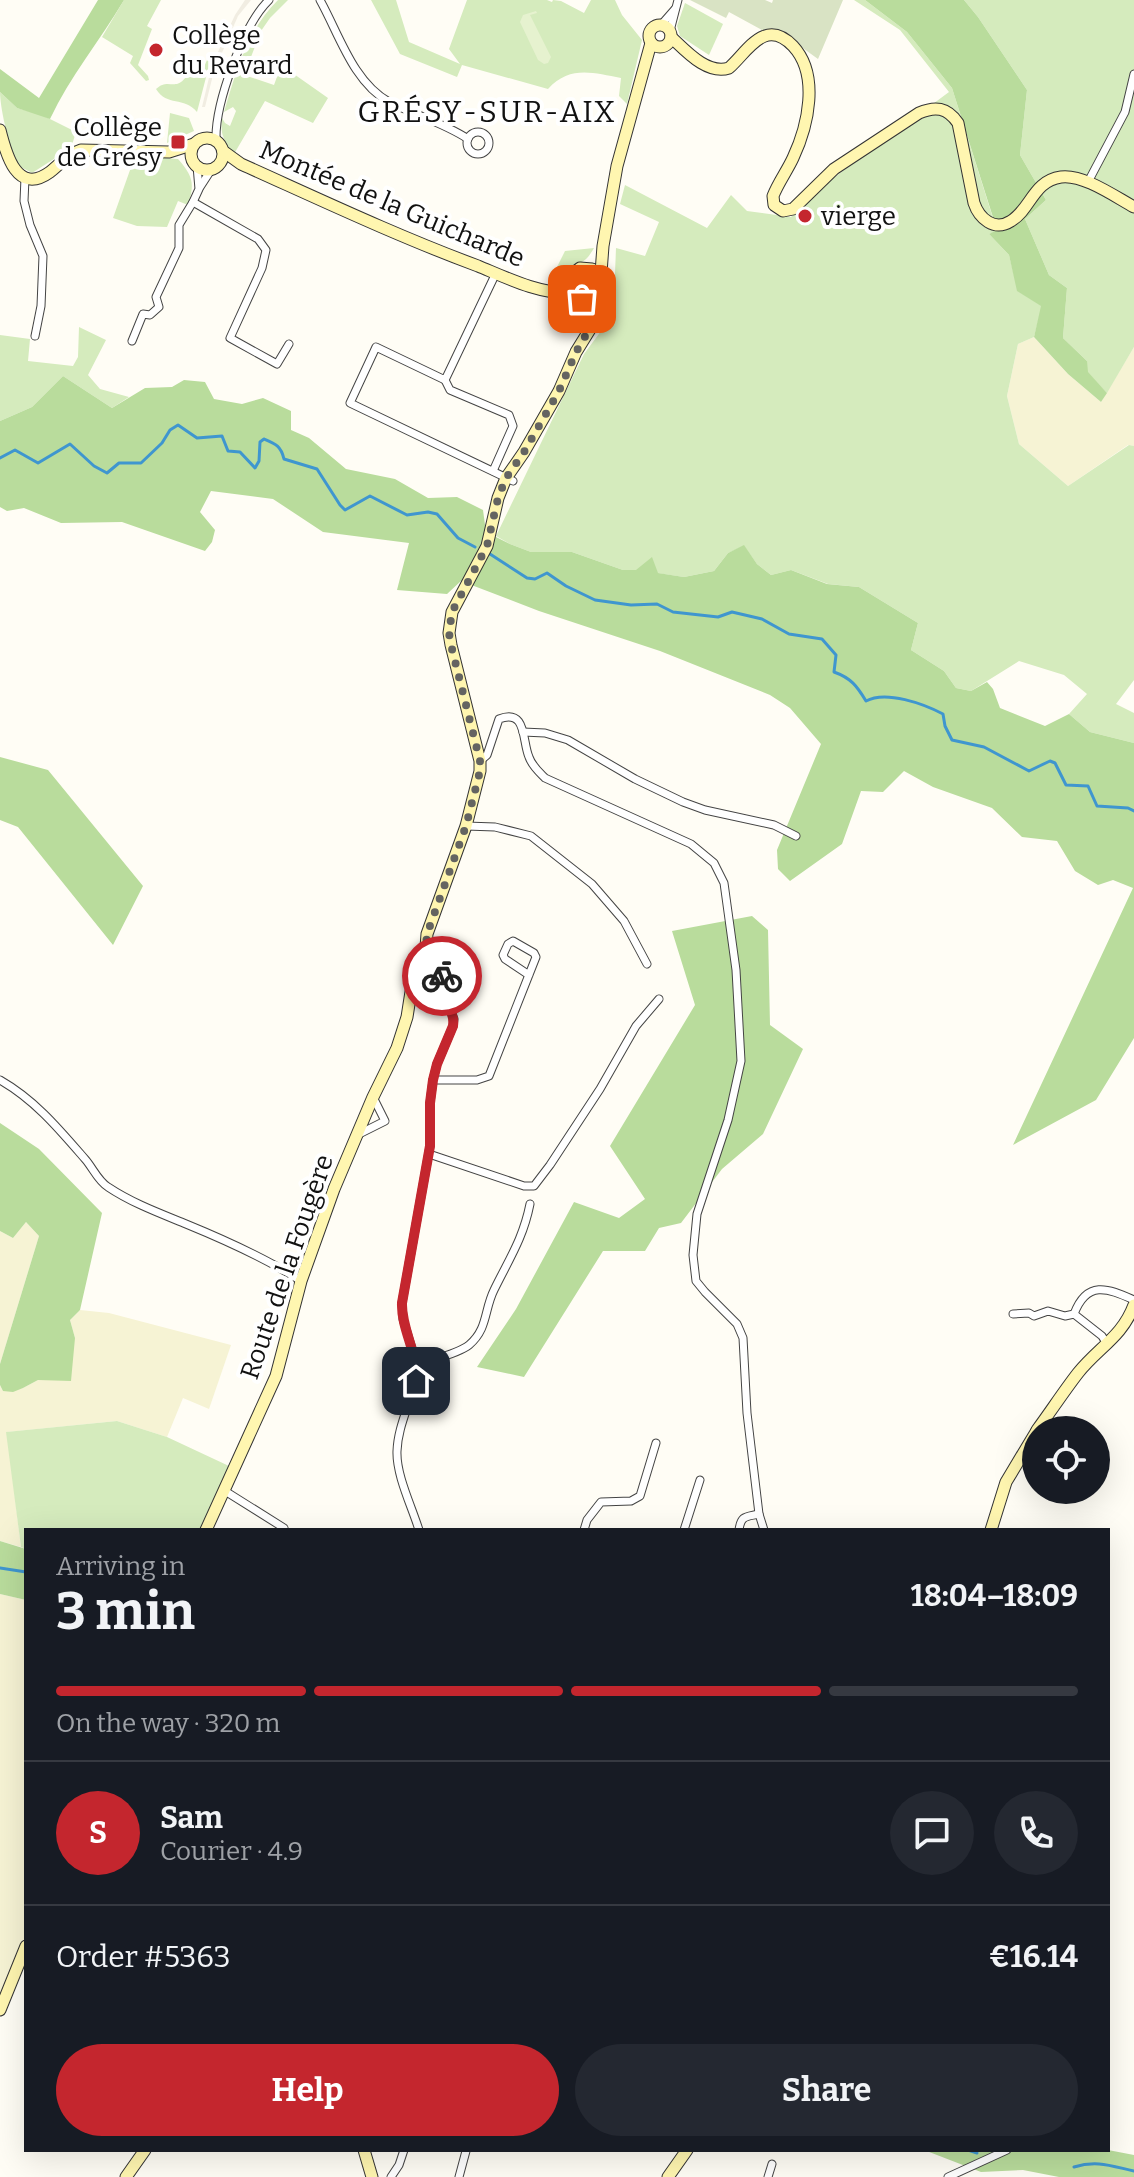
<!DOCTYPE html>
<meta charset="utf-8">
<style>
:root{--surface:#171b24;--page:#242831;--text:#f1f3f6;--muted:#9ea1a6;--line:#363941;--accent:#c4262e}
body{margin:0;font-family:Bitter,serif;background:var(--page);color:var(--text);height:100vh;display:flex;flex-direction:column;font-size:30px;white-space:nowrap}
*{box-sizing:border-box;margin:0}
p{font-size:26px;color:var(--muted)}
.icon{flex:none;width:44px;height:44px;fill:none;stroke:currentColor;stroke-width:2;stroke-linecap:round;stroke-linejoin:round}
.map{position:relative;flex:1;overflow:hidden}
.panel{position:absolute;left:24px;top:1528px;width:1086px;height:624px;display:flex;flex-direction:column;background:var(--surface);border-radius:0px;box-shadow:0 8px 32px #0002}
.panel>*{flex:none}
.controls{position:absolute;left:1022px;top:1416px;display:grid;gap:16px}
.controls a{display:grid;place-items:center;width:88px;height:88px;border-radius:50%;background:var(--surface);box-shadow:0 8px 32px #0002;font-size:40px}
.pin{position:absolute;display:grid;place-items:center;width:68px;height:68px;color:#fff;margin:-34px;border-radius:16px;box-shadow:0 4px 12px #0006}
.courier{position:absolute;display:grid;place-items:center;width:80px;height:80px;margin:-40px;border:6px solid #c4262e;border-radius:50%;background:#fff;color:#222;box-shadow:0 2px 10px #0007}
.overview em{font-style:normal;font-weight:700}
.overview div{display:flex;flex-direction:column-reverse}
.overview{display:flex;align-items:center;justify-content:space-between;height:136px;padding:0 32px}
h1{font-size:52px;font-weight:700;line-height:60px}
.bar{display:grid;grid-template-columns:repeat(4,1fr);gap:12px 8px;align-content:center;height:96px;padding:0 32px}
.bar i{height:10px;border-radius:6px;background:var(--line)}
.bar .selected{background:var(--accent)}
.bar p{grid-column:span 4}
.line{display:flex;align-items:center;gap:20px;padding:0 32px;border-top:2px solid var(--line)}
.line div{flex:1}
.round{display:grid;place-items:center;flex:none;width:84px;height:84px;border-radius:42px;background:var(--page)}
.cta{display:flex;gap:16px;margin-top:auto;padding:16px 32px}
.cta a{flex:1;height:92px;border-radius:48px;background:var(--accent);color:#fff;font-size:32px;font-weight:700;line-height:92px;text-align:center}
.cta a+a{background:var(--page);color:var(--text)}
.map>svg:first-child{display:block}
.farmland{fill:#f6f3d4}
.green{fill:#d5ebbd}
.forest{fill:#b9dc9c}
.cemetery{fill:#d9e3c4}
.pitch{fill:#e6f2cf}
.plaza{fill:#f1ede2}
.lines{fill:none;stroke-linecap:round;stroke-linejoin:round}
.stream{stroke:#3f96cf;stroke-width:3}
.street-casing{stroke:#444;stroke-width:9}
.secondary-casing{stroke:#333;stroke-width:13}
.street{stroke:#fff;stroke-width:7}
.secondary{stroke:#fff6b0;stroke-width:11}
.done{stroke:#646461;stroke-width:8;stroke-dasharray:0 14.4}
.route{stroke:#c4262e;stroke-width:10}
.poi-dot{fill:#c4262e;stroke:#fff;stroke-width:3}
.labels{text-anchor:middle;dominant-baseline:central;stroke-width:8;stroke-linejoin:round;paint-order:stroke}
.poi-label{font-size:26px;fill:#111;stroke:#fff;text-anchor:start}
.street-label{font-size:26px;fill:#111;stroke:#fff}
.quarter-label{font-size:30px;letter-spacing:2px;fill:#111;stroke:#fff}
</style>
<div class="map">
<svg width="1134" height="2177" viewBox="0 0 1134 2177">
<rect width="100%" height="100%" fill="#fffdf5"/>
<g class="farmland">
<polygon points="1034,337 1068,374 1101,402 1134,347 1134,446 1128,445 1068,486 1019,444 1007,396 1018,344"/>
<polygon points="26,1222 39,1236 0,1364 0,1231 13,1238"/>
<polygon points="80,1310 109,1313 231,1345 209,1409 183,1398 167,1437 117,1421 7,1432 21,1547 0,1541 0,1385 3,1391 23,1388 38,1380 75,1338 70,1320"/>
<polygon points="0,1594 26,1600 26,1937 0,2002"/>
</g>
<g class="green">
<polygon points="124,0 161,0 147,26 152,29 138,65 148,76 149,80 146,81 130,63 133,56 102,37"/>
<path d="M278 0H288L270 18 261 31 244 75 274 85 282 63 292 67 291 72 328 98 313 123 265 101 234 154 228 152C225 136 220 138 222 118L225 123 230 126 236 111 233 107 224 112C237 69 246 32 278 0Z"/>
<path d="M371 0H396L409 42 460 64 449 49 467 0H547L552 2 553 0 561 1 584 13 591 0H615L622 15 642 40 627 104 619 96 621 78C593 73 570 65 548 89L462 65 457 77 400 54Z"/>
<polygon points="854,0 865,0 907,32 952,88 997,231 989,234 1009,255 1018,291 1042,306 1034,337 1018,344 1007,396 1019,444 1068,486 1129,445 1134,446 1134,680 1116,704 1134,713 1134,743 1090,732 1069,714 1087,694 1064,675 1019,661 971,691 956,688 944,671 911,650 918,623 859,587 828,584 791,570 771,575 757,564 744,546 728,553 714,571 684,577 636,570 623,570 572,552 531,552 510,544 496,536 584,354 604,327 614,299 616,248 645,256 659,222 620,204 625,185 707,228 731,195 747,211 791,217 832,179 949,92 900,30"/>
<polygon points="964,0 1134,0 1134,347 1107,393 1087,372 1087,361 1063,338 1067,288 1049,275 1025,219 1046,200 1020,155 1027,90 978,17"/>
<polygon points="685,3 723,24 709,55 680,36 677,26"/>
<path d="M207 60 210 62 197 112C184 96 167 107 156 89 171 75 176 98 193 66L204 67Z"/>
<path d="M0 92 17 108 42 115 76 132 71 148 32 173C31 172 22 168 21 167 10 155 0 108 0 92Z"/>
<polygon points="170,113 189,118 194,131 167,143"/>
<path d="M135 156 178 159C193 176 195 184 188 205L178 201 167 227 137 226 113 218Z"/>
<path d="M594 248C587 260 585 260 574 267 563 274 564 277 550 281L565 251Z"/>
<polygon points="79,327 106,340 88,375 100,389 129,397 112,408 63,376 32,407 0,421 0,335 30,339 28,361 73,366 78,357"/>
<polygon points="117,1421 167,1437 229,1466 202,1530 26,1530 26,1549 21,1547 6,1432"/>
</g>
<g class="forest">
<path d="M98 0H124C100 41 70 76 50 119L17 108 0 92V69L39 98Z"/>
<polygon points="865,0 964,0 978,17 1027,90 1020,155 1046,200 1025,219 1049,275 1067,288 1063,338 1087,361 1088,372 1107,393 1101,402 1068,374 1034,337 1041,306 1017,291 1009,255 989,234 997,230 952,88 907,32"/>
<polygon points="63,376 112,408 145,388 172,387 184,380 205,382 214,399 242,404 263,398 291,411 291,430 309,438 346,469 395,479 428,498 457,497 483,510 486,532 510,544 531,552 572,552 623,570 636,570 652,557 658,573 684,577 714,571 728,553 744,545 757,564 771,575 791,570 827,584 859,587 918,623 911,650 944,671 956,688 971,691 987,682 993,689 1000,708 1045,726 1069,714 1090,732 1134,743 1134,1038 1096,1100 1013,1145 1133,888 1113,880 1098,885 1075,871 1057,841 1022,837 992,808 933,787 904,771 883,792 861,791 842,844 790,881 778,869 777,850 821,744 790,708 770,695 660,651 539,611 461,581 447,594 397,590 409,543 323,532 273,499 211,491 200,512 215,530 212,542 205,551 122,522 61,523 24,508 7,511 0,507 0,421 32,407"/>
<polygon points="0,757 48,770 143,886 113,945 18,827 0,820"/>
<polygon points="752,916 768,930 770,1025 803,1049 763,1134 722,1169 681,1223 659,1228 645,1251 603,1251 524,1377 477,1367 516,1309 574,1202 619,1218 645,1199 610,1146 695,1005 672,931"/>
<polygon points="0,1123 39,1149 102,1213 80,1310 70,1320 75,1338 71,1381 38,1380 23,1388 13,1392 3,1391 0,1385 0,1364 39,1236 26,1222 13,1238 0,1231"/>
<polygon points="0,1541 26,1549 26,1600 0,1594"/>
<polygon points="924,2150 1108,2150 1134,2155 1134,2177 1059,2177 1023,2170 981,2172"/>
</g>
<polygon class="cemetery" points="690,0 765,0 772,3 773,0 843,0 818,59 779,31 762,30 729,12 726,18"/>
<polygon class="pitch" points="536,11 537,13 530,15 551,57 548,63 544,64 538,60 520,22 523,15"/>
<polygon class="plaza" points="245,0 251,0 238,16 214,71 205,107 202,107 212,65 235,15"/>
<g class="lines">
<g class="stream">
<path d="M0 458 15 450 38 463 70 444 94 466 107 473 119 463H141L162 443 170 430 178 425 197 438 222 436 228 451 240 452 255 468 259 461 260 442 264 439C276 444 281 446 284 459L317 469 340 505 345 510 370 496 407 515 428 512 437 514 458 538 475 547"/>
<path d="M490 554 527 578 535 579 547 573 566 586 595 600 631 605 657 604 673 612 718 617 732 612 762 619 789 634 822 639 836 655 834 672C851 678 857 686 866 701 886 690 924 704 943 714L945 726 952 740 984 747 1029 771 1050 761 1055 763 1066 785 1088 786 1097 806 1128 808 1134 811"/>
<polyline points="0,1568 26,1572"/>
<polyline points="968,2150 977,2153"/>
<path d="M1074 2167C1097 2160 1111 2166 1134 2171"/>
</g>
<defs>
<g id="street">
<path d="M320 0C339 34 353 82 389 102 415 115 444 123 468 139"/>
<polyline points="661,25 675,9"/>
<polyline points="670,31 678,0"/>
<circle cx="478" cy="143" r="11"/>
<path d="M216 140C215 104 243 25 269 0"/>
<polyline points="25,178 24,201 30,225 43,256 41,306 35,336"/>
<polyline points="1088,182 1125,112 1134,74"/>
<polyline points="200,187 211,170"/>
<polyline points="193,202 258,239 266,250 262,268 230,338 277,364 289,344"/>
<polyline points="496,273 445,380 376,347 350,403 513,481"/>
<polyline points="132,341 143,314 150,315 159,307 156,297 179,248 179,225 193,202 199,189 197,166"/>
<polyline points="445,380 450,390 509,415 513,426 493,471"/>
<polyline points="523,732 545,733 568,740 635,779 683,802 705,810 774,825 796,836"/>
<path d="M480 761 487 755 499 719C527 708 522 741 529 757 532 766 539 772 545 778L691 844 714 863 724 883 736 970 741 1061 728 1120 697 1214 693 1255 696 1281 705 1292 737 1324 743 1338 747 1413 759 1514 764 1530"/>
<polyline points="466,826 495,827 531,836 592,884 624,921 647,964"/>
<path d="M0 1080C35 1100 59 1129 85 1159 93 1168 98 1181 108 1187 132 1203 159 1213 186 1224 225 1240 266 1258 301 1281"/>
<polyline points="433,1080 477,1080 489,1076 536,957 534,953 513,941 508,944 503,955 505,959 529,975"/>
<polyline points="359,1134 385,1121 373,1097"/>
<polyline points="429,1154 524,1186 534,1186 550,1165 600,1089 636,1026 659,999"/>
<polyline points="1013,1314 1029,1313 1034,1316 1048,1311 1065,1316 1074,1314"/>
<path d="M1107 1344 1102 1336 1074 1314C1087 1280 1107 1288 1134 1300"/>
<path d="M417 1365C430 1360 458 1354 469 1345 488 1329 484 1310 494 1290 509 1259 523 1239 530 1204"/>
<polyline points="225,1491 284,1528"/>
<path d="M419 1530C412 1507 396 1475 397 1451 398 1421 416 1395 417 1365L403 1319 402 1303 430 1146V1103L433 1080 437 1064 453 1026 454 1019 448 1006 444 986"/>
<polyline points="584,1530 587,1520 601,1502 631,1501 640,1496 656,1443"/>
<polyline points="684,1530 700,1480"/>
<path d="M739 1530C741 1515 746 1517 759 1514"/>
<polyline points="391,2177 399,2165 404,2150"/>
<polyline points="459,2177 466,2151"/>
<polyline points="768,2177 772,2164"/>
<polyline points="948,2177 1007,2150"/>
</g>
<g id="secondary">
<circle cx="660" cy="36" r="11"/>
<path d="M671 37C686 51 707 75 729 68 748 51 765 17 793 46 820 75 808 126 793 158 787 171 778 183 773 196L774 205 783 211 793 209 834 169 919 113C935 106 947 107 958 123L974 203C979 218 994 232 1011 221 1031 209 1033 181 1061 177 1083 174 1114 196 1134 207"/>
<path d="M0 130C6 154 17 196 50 172 60 164 68 154 81 150L169 152 194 144"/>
<circle cx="207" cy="154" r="16"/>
<path d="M223 151 241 164C319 199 397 236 478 266 507 278 539 294 571 293"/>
<path d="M600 279 592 269 580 268 571 275 567 286C573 296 580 301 592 298L598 292 600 286 603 246 617 166 651 43"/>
<polyline points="419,971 426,947 427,934 466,826 480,771 480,761 451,645 449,633 452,612 487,546 498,498 506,478 524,452 559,391 576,352 592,326 594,316 592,298"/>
<path d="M413 989C418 1001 431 1002 440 994L444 982 434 966"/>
<path d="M1037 1430C1051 1411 1064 1391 1078 1373 1099 1347 1122 1337 1134 1305"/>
<polyline points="206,1530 276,1376 301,1281 334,1189 373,1097 397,1048 407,1017 413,979 416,974 424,969 436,971"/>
<polyline points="991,1530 1006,1482 1036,1432"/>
<polyline points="0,2010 26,1946"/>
<polyline points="364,2150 372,2177"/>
<polyline points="126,2177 145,2150"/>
<polyline points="668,2177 687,2150"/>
</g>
</defs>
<use href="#street" class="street-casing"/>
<use href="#secondary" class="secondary-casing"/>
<use href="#street" class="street"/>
<use href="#secondary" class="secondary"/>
</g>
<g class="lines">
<polyline class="done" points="442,976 432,969 419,971 426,947 427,934 466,826 480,771 480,761 451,645 449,633 452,612 487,546 498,498 506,478 524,452 559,391 576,352 587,333 589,325 582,299"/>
<path class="route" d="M416 1381C419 1354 401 1330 402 1303L430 1146V1103L433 1080 437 1064 453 1026C455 1012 447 1005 437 997L444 986 442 976"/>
</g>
<g class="poi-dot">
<circle cx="156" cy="50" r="8"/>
<rect x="170" y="134" width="16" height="16" rx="4"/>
<circle cx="805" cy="216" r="8"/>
</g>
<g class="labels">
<g class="poi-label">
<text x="172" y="35">Collège<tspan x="172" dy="30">du Revard</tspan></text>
<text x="162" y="127" text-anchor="end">Collège<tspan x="162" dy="30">de Grésy</tspan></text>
<text x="821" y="216">vierge</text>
</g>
<g class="street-label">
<text transform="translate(392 204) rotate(23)">Montée de la Guicharde</text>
<text transform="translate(287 1267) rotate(-71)">Route de la Fougère</text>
</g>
<g class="quarter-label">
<text x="487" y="112">GRÉSY-SUR-AIX</text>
</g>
</g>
</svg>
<div class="controls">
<a><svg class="icon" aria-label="locate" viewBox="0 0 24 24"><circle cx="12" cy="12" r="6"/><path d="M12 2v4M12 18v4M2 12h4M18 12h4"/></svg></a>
</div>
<div class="pin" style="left:582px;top:299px;background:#ea580c"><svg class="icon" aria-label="bag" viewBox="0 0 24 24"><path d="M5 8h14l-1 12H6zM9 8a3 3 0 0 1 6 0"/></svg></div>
<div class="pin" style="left:416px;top:1381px;background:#1f2937"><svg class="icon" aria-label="home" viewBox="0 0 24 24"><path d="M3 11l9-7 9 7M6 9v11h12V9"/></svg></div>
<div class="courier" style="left:442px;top:976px"><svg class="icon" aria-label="bike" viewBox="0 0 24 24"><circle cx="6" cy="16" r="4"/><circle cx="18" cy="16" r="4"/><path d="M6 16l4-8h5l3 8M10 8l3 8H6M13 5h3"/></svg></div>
<section class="panel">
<div class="overview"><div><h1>3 min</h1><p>Arriving in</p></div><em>18:04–18:09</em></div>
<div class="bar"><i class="selected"></i><i class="selected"></i><i class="selected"></i><i></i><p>On the way · 320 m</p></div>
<div class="line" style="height:144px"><b class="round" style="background:var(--accent);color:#fff">S</b><div><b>Sam</b><p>Courier · 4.9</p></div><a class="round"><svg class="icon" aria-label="chat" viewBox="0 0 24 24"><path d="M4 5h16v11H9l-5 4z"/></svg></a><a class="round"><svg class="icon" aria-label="phone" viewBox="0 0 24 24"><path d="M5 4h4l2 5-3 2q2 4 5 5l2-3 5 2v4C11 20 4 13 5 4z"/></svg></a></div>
<div class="line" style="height:104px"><div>Order #5363</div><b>€16.14</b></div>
<div class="cta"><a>Help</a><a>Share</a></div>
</section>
</div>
